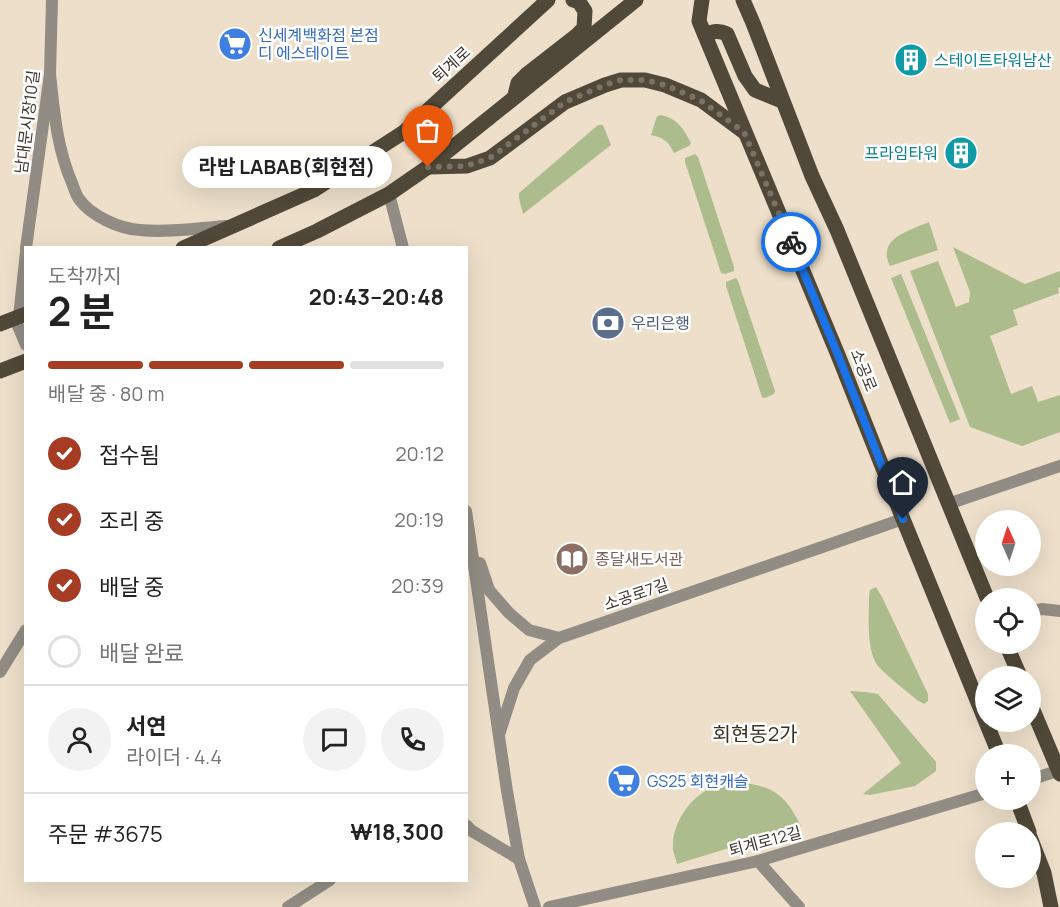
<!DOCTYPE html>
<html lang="ko">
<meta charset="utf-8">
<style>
:root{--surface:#fff;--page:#f2f2f2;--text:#222;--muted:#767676;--line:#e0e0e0;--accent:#a53c23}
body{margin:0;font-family:Manrope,"Noto Sans KR",sans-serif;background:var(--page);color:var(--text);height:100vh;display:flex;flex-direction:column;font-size:22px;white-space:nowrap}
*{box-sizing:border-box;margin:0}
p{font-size:20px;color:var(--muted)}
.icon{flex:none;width:33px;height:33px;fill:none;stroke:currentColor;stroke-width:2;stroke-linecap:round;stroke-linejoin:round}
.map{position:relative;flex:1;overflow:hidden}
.panel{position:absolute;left:24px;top:246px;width:444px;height:636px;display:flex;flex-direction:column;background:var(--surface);border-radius:0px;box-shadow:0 6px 24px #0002}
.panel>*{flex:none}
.needle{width:39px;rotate:357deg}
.controls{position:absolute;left:975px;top:510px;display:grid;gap:12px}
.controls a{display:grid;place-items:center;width:66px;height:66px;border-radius:50%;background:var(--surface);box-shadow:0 6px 24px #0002;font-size:30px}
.pin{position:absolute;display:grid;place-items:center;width:51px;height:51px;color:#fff;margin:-62px -26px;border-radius:50% 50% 50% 0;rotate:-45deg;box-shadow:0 0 6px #0007}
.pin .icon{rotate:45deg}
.courier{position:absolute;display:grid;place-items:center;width:60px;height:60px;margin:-30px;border:4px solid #1a73e8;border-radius:50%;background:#fff;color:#222;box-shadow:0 2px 8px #0007}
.bubble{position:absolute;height:42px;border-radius:21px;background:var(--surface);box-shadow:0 6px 24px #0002;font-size:20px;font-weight:700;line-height:42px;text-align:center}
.head em{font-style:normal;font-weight:700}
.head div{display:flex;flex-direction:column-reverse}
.head{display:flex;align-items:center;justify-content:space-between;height:102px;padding:0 24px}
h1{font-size:39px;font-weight:700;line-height:45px}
.bar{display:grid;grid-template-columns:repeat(4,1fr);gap:9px 6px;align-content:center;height:72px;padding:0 24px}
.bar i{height:8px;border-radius:4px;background:var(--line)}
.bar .on{background:var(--accent)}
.bar p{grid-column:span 4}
.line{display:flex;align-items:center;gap:15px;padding:0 24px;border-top:2px solid var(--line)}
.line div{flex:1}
.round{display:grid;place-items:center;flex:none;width:63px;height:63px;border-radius:32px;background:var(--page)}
ol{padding:0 24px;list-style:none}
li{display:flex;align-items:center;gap:18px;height:66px}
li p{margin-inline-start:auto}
li .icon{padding:6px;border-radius:50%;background:var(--accent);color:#fff;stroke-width:4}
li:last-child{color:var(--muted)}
li i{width:33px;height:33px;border:3px solid var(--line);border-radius:50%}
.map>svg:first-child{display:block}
.green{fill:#acbc8d}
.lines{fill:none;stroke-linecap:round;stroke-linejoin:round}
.street{stroke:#918d84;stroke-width:12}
.primary{stroke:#504939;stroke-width:15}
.done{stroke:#7b7265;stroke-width:6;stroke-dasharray:0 10.8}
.route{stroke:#1a73e8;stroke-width:8}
.labels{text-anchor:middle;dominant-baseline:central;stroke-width:5;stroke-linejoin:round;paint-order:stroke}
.shop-label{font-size:16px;fill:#366cbe;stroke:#fff;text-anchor:start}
.culture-label{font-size:16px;fill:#0d838f;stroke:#fff;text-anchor:start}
.street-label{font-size:16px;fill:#3d372f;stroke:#fff}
.service-label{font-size:16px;fill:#4e5e75;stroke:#fff;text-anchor:start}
.education-label{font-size:16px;fill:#785e54;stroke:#fff;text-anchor:start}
.quarter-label{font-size:20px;fill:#3b301f;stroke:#fff}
</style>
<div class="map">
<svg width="1060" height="907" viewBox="0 0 1060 907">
<rect width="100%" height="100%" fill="#eddfca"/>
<g class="green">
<path d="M661 115C677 118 684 129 691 143L689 146 674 153C669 142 663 137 651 135L657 116Z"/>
<polygon points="598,125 603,125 611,145 523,214 519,198 519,193"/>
<polygon points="695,154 698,157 734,267 734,271 725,274 721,273 685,162 685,158"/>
<path d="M929 222 938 250 890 266C888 261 886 257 887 252 888 235 916 228 929 222Z"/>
<polygon points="953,247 1025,284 1060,271 1060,287 1058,288 1059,293 1013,310 1018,325 990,336 1011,394 1032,386 1038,402 1060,395 1060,432 1022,446 970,427 910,271 938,261 956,307 969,302 970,292"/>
<polygon points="901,274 960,419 950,423 891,278"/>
<polygon points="736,278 738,281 775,391 774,394 765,398 762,397 726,286 726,282"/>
<path d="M876 587 882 597 928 694V701L924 704 917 700C905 690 888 677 878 666 866 650 869 616 869 597L870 590Z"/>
<polygon points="850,691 865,692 878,694 936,762 936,771 915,786 870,795 863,794 901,763"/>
<path d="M738 782C773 786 785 794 801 826L677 864C676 859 674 854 673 850 671 822 693 792 719 785 725 783 732 783 738 782Z"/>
</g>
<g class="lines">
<g class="street">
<path d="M50 74C54 112 57 148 72 183 74 188 76 195 79 199 91 216 120 229 140 230 169 233 198 228 227 226"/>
<polyline points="389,194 403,248"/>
<polyline points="26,248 50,74 52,0"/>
<polyline points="19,317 26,252"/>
<polyline points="15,319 26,345"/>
<polyline points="948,504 1060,466"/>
<polyline points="466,511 507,791 519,859 535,907"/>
<polyline points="480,563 489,590 509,613 529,630 559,638"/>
<polyline points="1030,612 1042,609 1060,611"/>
<polyline points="0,672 26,630"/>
<polyline points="499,735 514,688 530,660 559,638 903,519"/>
<polyline points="1030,780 1060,770"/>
<polyline points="466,825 472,831 519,859"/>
<polyline points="758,861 799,907"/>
<polyline points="288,907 330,880"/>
<polyline points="549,907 758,861 986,793"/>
</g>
<g class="primary">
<polyline points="702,0 699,21 838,355 903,519 999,754"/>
<polyline points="743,0 753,23 812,176 837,230 987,598"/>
<path d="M705 35C713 31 719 30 727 34L745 76 755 90 782 101"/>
<polyline points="515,95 518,83 526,75 576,36 584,28 585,11 579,2 573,0"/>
<polyline points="428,167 467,166 490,158 565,102 605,85 621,80 645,80 665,85 701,100 744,132"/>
<polyline points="183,248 314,190 404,132 548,0"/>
<polyline points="279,248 317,231 389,194 428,167 636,0"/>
<polyline points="0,324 26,314"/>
<polyline points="0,371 26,361"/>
<polyline points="1006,644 1020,676"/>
<polyline points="1030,703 1060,774"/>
<polyline points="1017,800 1029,832"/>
<polyline points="1030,837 1044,873 1051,907"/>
</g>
</g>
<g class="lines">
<polyline class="done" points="428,167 466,166 490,158 565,102 605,85 621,80 645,80 665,85 700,100 744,132 791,242"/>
<polyline class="route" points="791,242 838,355 903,519"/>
</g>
<defs>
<symbol id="supermarket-disc" viewBox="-11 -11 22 22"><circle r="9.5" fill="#3f7fe0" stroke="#fff"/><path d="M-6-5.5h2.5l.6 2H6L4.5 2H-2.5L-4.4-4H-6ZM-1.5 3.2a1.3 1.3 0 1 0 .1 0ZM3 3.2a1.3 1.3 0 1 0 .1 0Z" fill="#fff"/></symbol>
<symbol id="building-disc" viewBox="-11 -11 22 22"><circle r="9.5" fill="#0f9aa8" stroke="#fff"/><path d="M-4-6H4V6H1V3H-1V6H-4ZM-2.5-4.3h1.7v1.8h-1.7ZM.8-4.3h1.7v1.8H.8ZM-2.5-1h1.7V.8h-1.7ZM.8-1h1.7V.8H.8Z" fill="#fff"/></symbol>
<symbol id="bank-disc" viewBox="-11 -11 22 22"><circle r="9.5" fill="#5c6f8a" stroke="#fff"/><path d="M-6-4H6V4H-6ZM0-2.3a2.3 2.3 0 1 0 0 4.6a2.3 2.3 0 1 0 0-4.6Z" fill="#fff"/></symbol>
<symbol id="library-disc" viewBox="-11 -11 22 22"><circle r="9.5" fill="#8d6e63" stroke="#fff"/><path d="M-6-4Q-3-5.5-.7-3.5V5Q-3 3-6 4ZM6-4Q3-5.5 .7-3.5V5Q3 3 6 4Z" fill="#fff"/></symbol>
</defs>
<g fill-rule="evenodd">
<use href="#supermarket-disc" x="216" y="25" width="38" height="38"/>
<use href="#building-disc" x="892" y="41" width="38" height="38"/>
<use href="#building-disc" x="942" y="134" width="38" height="38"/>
<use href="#bank-disc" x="589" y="304" width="38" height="38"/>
<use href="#library-disc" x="553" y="540" width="38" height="38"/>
<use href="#supermarket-disc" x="605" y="762" width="38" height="38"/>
</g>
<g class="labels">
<g class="shop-label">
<text x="258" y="35">신세계백화점 본점<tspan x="258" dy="18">디 에스테이트</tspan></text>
<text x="647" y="781">GS25 회현캐슬</text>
</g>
<g class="culture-label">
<text x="934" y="60">스테이트타워남산</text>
<text x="938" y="153" text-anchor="end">프라임타워</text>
</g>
<g class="street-label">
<text transform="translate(451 64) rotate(-42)">퇴계로</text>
<text transform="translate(27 122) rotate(-83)">남대문시장10길</text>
<text transform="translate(864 370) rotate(68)">소공로</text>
<text transform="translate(636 594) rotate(-19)">소공로7길</text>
<text transform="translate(765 841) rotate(-15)">퇴계로12길</text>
</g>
<g class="service-label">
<text x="631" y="323">우리은행</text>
</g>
<g class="education-label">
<text x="595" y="559">종달새도서관</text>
</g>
<g class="quarter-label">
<text x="755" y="733">회현동2가</text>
</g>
</g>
</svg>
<div class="controls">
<a><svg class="needle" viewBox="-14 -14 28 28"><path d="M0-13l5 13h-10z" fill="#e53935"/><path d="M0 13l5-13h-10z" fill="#767676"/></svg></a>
<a><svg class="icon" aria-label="locate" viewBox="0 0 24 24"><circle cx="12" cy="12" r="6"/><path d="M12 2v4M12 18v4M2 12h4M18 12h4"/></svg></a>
<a><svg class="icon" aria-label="layers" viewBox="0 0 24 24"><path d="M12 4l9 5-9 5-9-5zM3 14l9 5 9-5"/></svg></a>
<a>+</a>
<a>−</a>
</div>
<div class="pin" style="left:428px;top:167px;background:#ea580c"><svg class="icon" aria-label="bag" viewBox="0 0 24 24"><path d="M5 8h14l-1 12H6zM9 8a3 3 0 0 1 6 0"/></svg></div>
<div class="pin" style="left:903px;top:519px;background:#1f2937"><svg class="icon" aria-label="home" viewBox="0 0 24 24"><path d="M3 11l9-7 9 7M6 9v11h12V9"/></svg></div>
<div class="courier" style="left:791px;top:242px"><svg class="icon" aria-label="bike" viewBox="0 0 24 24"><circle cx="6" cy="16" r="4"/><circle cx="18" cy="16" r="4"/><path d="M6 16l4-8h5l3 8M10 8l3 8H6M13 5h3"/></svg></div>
<div class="bubble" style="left:182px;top:146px;width:210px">라밥 LABAB(회현점)</div>
<section class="panel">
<div class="head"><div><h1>2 분</h1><p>도착까지</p></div><em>20:43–20:48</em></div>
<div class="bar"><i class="on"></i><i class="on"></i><i class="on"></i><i></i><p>배달 중 · 80 m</p></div>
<ol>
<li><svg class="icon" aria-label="check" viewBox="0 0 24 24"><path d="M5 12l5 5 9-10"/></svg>접수됨<p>20:12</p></li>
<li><svg class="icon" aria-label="check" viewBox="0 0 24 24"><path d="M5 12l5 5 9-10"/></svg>조리 중<p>20:19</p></li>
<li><svg class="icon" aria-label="check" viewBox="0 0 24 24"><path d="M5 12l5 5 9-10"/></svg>배달 중<p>20:39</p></li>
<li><i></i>배달 완료</li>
</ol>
<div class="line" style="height:108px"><a class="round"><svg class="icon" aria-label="person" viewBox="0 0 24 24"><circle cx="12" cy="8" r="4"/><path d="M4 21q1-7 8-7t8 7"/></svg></a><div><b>서연</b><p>라이더 · 4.4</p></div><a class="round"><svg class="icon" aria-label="chat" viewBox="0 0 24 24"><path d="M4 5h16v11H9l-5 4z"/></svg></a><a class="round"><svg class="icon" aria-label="phone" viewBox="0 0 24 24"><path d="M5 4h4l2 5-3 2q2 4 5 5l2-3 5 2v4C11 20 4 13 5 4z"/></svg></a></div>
<div class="line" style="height:78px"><div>주문 #3675</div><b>₩18,300</b></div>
</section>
</div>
